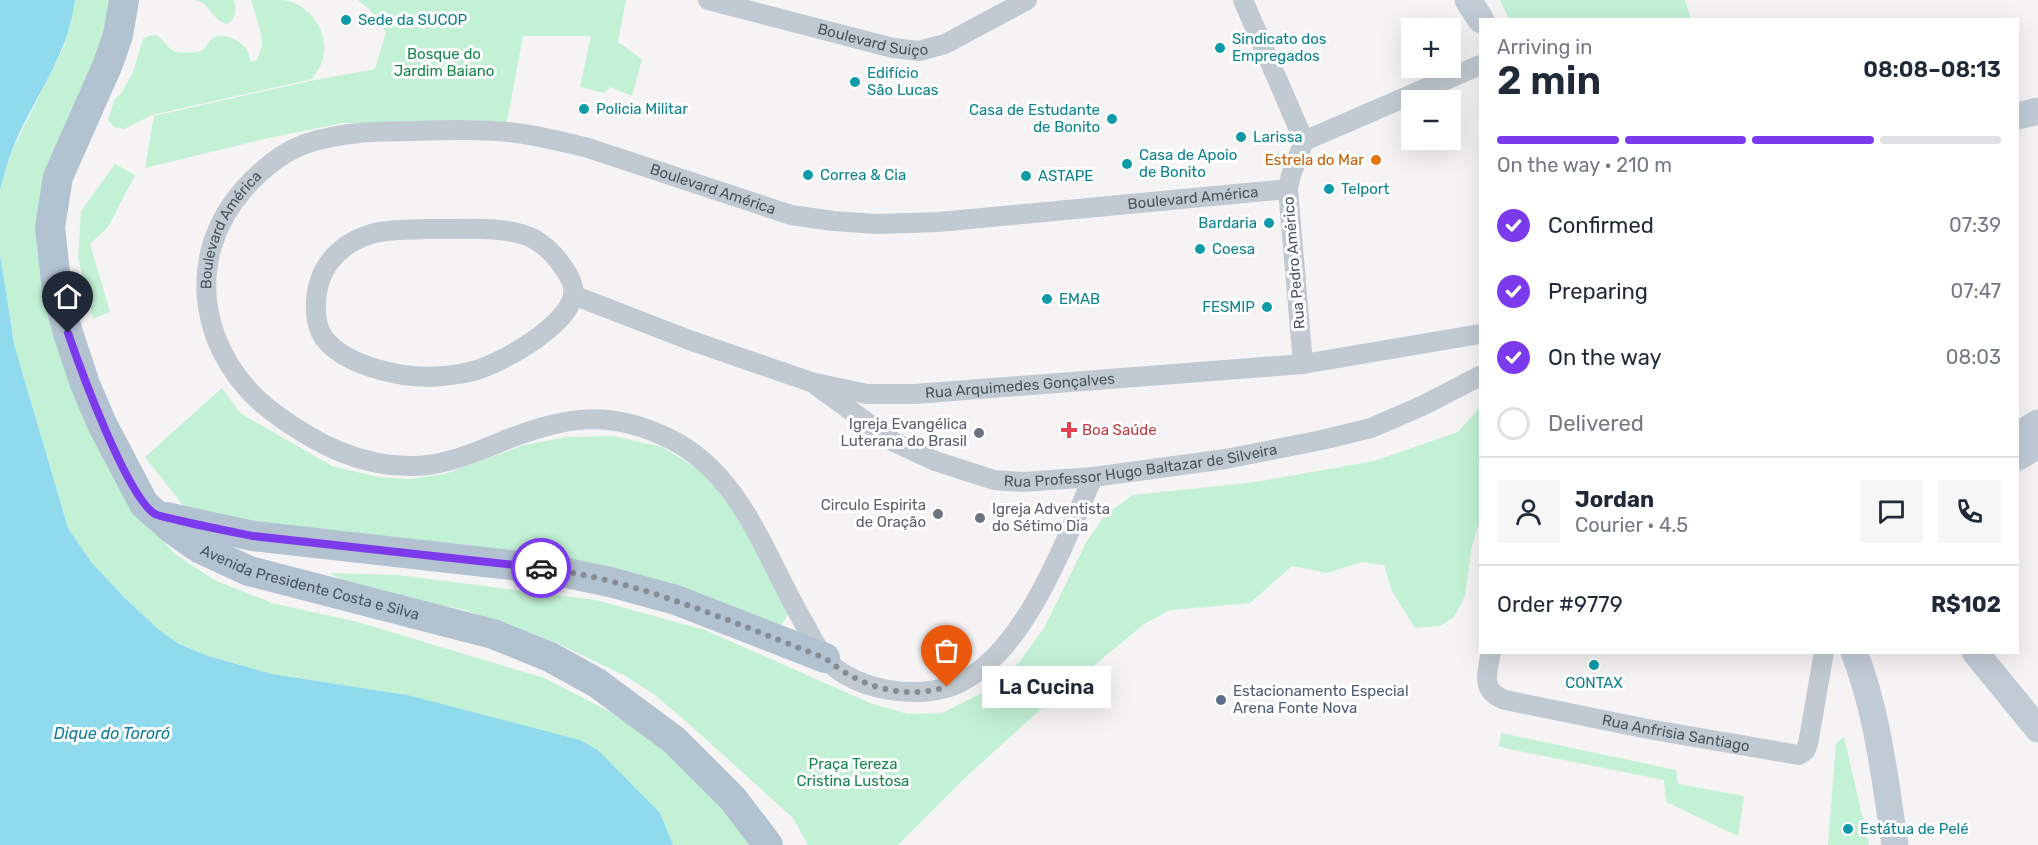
<!DOCTYPE html>
<meta charset="utf-8">
<style>
:root{--surface:#fff;--page:#f6f6f7;--text:#1f2937;--muted:#747a83;--line:#e0e1e3;--accent:#7c3aed}
body{margin:0;font-family:Rubik,sans-serif;background:var(--page);color:var(--text);height:100vh;display:flex;flex-direction:column;font-size:22px;white-space:nowrap}
*{box-sizing:border-box;margin:0}
p{font-size:20px;color:var(--muted)}
.icon{flex:none;width:33px;height:33px;fill:none;stroke:currentColor;stroke-width:2;stroke-linecap:round;stroke-linejoin:round}
.map{position:relative;flex:1;overflow:hidden}
.drawer{position:absolute;left:1479px;top:18px;width:540px;height:636px;display:flex;flex-direction:column;background:var(--surface);border-radius:0px;box-shadow:0 6px 24px #0002}
.drawer>*{flex:none}
.buttons{position:absolute;left:1401px;top:18px;display:grid;gap:12px}
.buttons a{display:grid;place-items:center;width:60px;height:60px;border-radius:0px;background:var(--surface);box-shadow:0 6px 24px #0002;font-size:30px}
.pin{position:absolute;display:grid;place-items:center;width:51px;height:51px;color:#fff;margin:-62px -26px;border-radius:50% 50% 50% 0;rotate:-45deg;box-shadow:0 0 6px #0007}
.pin .icon{rotate:45deg}
.courier{position:absolute;display:grid;place-items:center;width:60px;height:60px;margin:-30px;border:4px solid #7c3aed;border-radius:50%;background:#fff;color:#222;box-shadow:0 2px 8px #0007}
.bubble{position:absolute;height:42px;border-radius:0px;background:var(--surface);box-shadow:0 6px 24px #0002;font-size:20px;font-weight:600;line-height:42px;text-align:center}
.head em{font-style:normal;font-weight:600}
.head div{display:flex;flex-direction:column-reverse}
.head{display:flex;align-items:center;justify-content:space-between;height:102px;padding:0 18px}
h1{font-size:39px;font-weight:600;line-height:45px}
.bar{display:grid;grid-template-columns:repeat(4,1fr);gap:9px 6px;align-content:center;height:72px;padding:0 18px}
.bar i{height:8px;border-radius:4px;background:var(--line)}
.bar .on{background:var(--accent)}
.bar p{grid-column:span 4}
.line{display:flex;align-items:center;gap:15px;padding:0 18px;border-top:2px solid var(--line)}
.line div{flex:1}
.round{display:grid;place-items:center;flex:none;width:63px;height:63px;border-radius:0px;background:var(--page)}
ol{padding:0 18px;list-style:none}
li{display:flex;align-items:center;gap:18px;height:66px}
li p{margin-inline-start:auto}
li .icon{padding:6px;border-radius:50%;background:var(--accent);color:#fff;stroke-width:4}
li:last-child{color:var(--muted)}
li i{width:33px;height:33px;border:3px solid var(--line);border-radius:50%}
.map>svg:first-child{display:block}
.green{fill:#c3f1d5}
.water{fill:#90daee}
.lines{fill:none;stroke-linecap:round;stroke-linejoin:round}
.street{stroke:#c1cad2;stroke-width:20}
.secondary{stroke:#c1cbd6;stroke-width:27}
.primary{stroke:#b3c2d1;stroke-width:30}
.done{stroke:#868d94;stroke-width:6;stroke-dasharray:0 10.8}
.route{stroke:#7c3aed;stroke-width:8}
.culture-dot{fill:#0f9aa8;stroke:#fff;stroke-width:2}
.food-dot{fill:#e8710a;stroke:#fff;stroke-width:2}
.health-dot{fill:#e0444e;stroke:#fff;stroke-width:2}
.worship-dot{fill:#6b7280;stroke:#fff;stroke-width:2}
.service-dot{fill:#5c6f8a;stroke:#fff;stroke-width:2}
.labels{text-anchor:middle;dominant-baseline:central;stroke-width:6;stroke-linejoin:round;paint-order:stroke}
.culture-label{font-size:15px;fill:#0d838f;stroke:#fff;text-anchor:start}
.street-label{font-size:15px;fill:#4a5661;stroke:#fff}
.park-label{font-size:15px;fill:#17864f;stroke:#fff}
.food-label{font-size:15px;fill:#c56008;stroke:#fff;text-anchor:end}
.worship-label{font-size:15px;fill:#5b616d;stroke:#fff;text-anchor:end}
.health-label{font-size:15px;fill:#be3a42;stroke:#fff;text-anchor:start}
.service-label{font-size:15px;fill:#4e5e75;stroke:#fff;text-anchor:start}
.water-label{font-size:16px;font-style:italic;fill:#0c7c9b;stroke:#fff}
</style>
<div class="map">
<svg width="2038" height="845" viewBox="0 0 2038 845">
<rect width="100%" height="100%" fill="#f5f3f3"/>
<g class="green">
<polygon points="75,0 121,0 48,231 137,514 175,554 214,580 272,603 358,622 544,678 624,719 702,776 762,845 673,845 660,813 407,695 272,674 208,656 179,644 158,629 124,597 91,562 68,528 14,344 0,254 0,190 12,150 63,49 72,21"/>
<path d="M194 0H234C236 10 237 18 227 24 210 19 212 3 194 0Z"/>
<path d="M251 0C261 0 273 0 283 0 309 3 330 32 323 58 322 65 316 73 312 79L152 115 124 129 114 127 108 120 114 101 122 92 133 72 143 39C163 26 162 49 177 52 184 53 194 53 200 51 207 49 207 42 213 38 222 32 241 40 246 49 249 52 249 58 251 62L257 60 262 46 261 33Z"/>
<polygon points="358,0 626,0 618,42 642,59 632,96 610,87 604,93 580,87 591,36 523,36 506,127 343,123 264,139 145,168 154,116 310,81 375,69 386,32 369,9"/>
<polygon points="1500,0 1685,0 1691,19 1509,19"/>
<polygon points="115,164 135,175 108,227 90,244 110,312 93,319 78,258 81,211"/>
<polygon points="222,388 240,413 332,466 378,477 409,479 445,474 524,445 567,437 613,436 662,447 713,478 743,521 788,613 783,623 774,625 185,508 145,457"/>
<polygon points="1480,407 1480,521 1472,545 1465,596 1454,617 1440,626 1415,628 1392,591 1384,565 1362,562 1327,573 1292,566 1250,603 1170,610 1144,624 1033,716 966,777 898,845 808,845 793,818 689,724 655,695 627,677 557,643 465,610 372,591 353,585 329,573 398,575 596,600 705,630 870,703 908,714 942,713 986,691 1011,673 1044,628 1087,541 1105,515 1133,495 1256,482 1374,461 1458,432"/>
<polygon points="1501,733 1676,770 1678,784 1744,796 1738,836 1666,802 1664,780 1509,749 1499,746"/>
<polygon points="1844,737 1869,845 1828,845 1836,744"/>
</g>
<g class="water">
<path d="M0 0H75C69 56 32 99 12 150 7 163 4 177 0 190Z"/>
<polygon points="0,254 14,344 68,528 91,562 124,597 158,629 179,644 208,656 272,674 407,695 580,740 598,750 660,813 673,845 0,845"/>
</g>
<g class="lines">
<g class="street">
<path id="s1" d="M708 0 893 48 919 51 945 44 1027 0"/>
<polyline points="1243,0 1304,141"/>
<path d="M425 229C457 230 505 224 534 239 546 246 555 255 563 267 569 275 575 286 573 296 567 326 501 364 473 371 463 374 452 375 442 376 407 380 346 367 324 338 318 330 316 317 316 308 315 271 336 245 371 234 387 229 408 230 425 229Z"/>
<path id="s2" d="M573 295 692 341 811 382 867 394H915L1303 364 1480 334"/>
<polyline points="1303,364 1288,189 1291,175 1304,141 1480,65"/>
<path id="s3" d="M817 386 894 442 935 461 994 480 1023 482 1093 477 1226 459 1322 440 1371 428 1424 405 1480 376"/>
<path id="s4" d="M1093 477C1065 541 1026 650 961 682 949 689 933 691 920 692 888 693 848 684 826 659 818 650 813 639 808 630 767 563 744 475 670 439 606 407 560 418 498 443 472 454 444 465 416 466 362 468 316 444 274 413 201 359 181 260 244 189 261 170 280 153 305 144 341 132 377 131 415 131 449 130 483 129 517 133 540 136 562 142 585 147L791 215 833 221 877 224 939 222 1288 189"/>
<path id="s5" d="M1491 652C1487 673 1480 691 1505 700L1648 729 1799 755 1805 751 1808 744 1824 652"/>
</g>
<g class="secondary">
<polyline points="1468,0 1481,20"/>
<polyline points="2018,116 2038,111"/>
<polyline points="2018,435 2038,423"/>
<polyline points="2018,457 2038,445"/>
<path d="M1854 652C1878 713 1885 781 1895 845"/>
<polyline points="1975,652 2038,729"/>
</g>
<g class="primary">
<path id="s6" d="M124 0 118 35 108 64 58 177 50 227 57 291 68 333 85 384 102 424 144 504 172 529 199 548 249 571 493 634 550 657 597 683 674 740 733 799 768 845"/>
<polyline points="166,517 253,536 547,569 610,582 676,600 825,658"/>
</g>
</g>
<g class="lines">
<path class="done" d="M541 568C640 580 733 623 825 658 859 687 903 700 947 687"/>
<path class="route" d="M68 333C80 368 127 497 155 514 161 517 170 518 177 520 202 526 228 531 253 536L541 568"/>
</g>
<g class="culture-dot">
<circle cx="346" cy="20" r="6"/>
<circle cx="1220" cy="48" r="6"/>
<circle cx="855" cy="82" r="6"/>
<circle cx="584" cy="109" r="6"/>
<circle cx="1112" cy="119" r="6"/>
<circle cx="1241" cy="137" r="6"/>
<circle cx="1127" cy="164" r="6"/>
<circle cx="808" cy="175" r="6"/>
<circle cx="1026" cy="176" r="6"/>
<circle cx="1329" cy="189" r="6"/>
<circle cx="1269" cy="223" r="6"/>
<circle cx="1200" cy="249" r="6"/>
<circle cx="1047" cy="299" r="6"/>
<circle cx="1267" cy="307" r="6"/>
<circle cx="1594" cy="665" r="6"/>
<circle cx="1848" cy="829" r="6"/>
</g>
<circle class="food-dot" cx="1376" cy="160" r="6"/>
<path class="health-dot" d="M1066 421h6v6h6v6h-6v6h-6v-6h-6v-6h6z"/>
<g class="worship-dot">
<circle cx="979" cy="433" r="6"/>
<circle cx="938" cy="514" r="6"/>
<circle cx="980" cy="518" r="6"/>
</g>
<circle class="service-dot" cx="1221" cy="700" r="6"/>
<g class="labels">
<g class="culture-label">
<text x="358" y="20">Sede da SUCOP</text>
<text x="1232" y="39">Sindicato dos<tspan x="1232" dy="17">Empregados</tspan></text>
<text x="867" y="73">Edifício<tspan x="867" dy="17">São Lucas</tspan></text>
<text x="596" y="109">Policia Militar</text>
<text x="1100" y="110" text-anchor="end">Casa de Estudante<tspan x="1100" dy="17">de Bonito</tspan></text>
<text x="1253" y="137">Larissa</text>
<text x="1139" y="155">Casa de Apoio<tspan x="1139" dy="17">de Bonito</tspan></text>
<text x="820" y="175">Correa &amp; Cia</text>
<text x="1038" y="176">ASTAPE</text>
<text x="1341" y="189">Telport</text>
<text x="1257" y="223" text-anchor="end">Bardaria</text>
<text x="1212" y="249">Coesa</text>
<text x="1059" y="299">EMAB</text>
<text x="1255" y="307" text-anchor="end">FESMIP</text>
<text x="1594" y="683" text-anchor="middle">CONTAX</text>
<text x="1860" y="829">Estátua de Pelé</text>
</g>
<g class="street-label">
<text stroke="none"><textPath href="#s1" startOffset="170">Boulevard Suiço</textPath></text>
<text stroke="none"><textPath href="#s4" startOffset="1836">Boulevard América</textPath></text>
<text stroke="none"><textPath href="#s4" startOffset="2322">Boulevard América</textPath></text>
<text stroke="none"><textPath href="#s4" startOffset="1298">Boulevard América</textPath></text>
<text transform="translate(1294 263) rotate(-95)">Rua Pedro Américo</text>
<text stroke="none"><textPath href="#s2" startOffset="464">Rua Arquimedes Gonçalves</textPath></text>
<text stroke="none"><textPath href="#s3" startOffset="350">Rua Professor Hugo Baltazar de Silveira</textPath></text>
<text stroke="none"><textPath href="#s6" startOffset="723">Avenida Presidente Costa e Silva</textPath></text>
<text stroke="none"><textPath href="#s5" startOffset="231">Rua Anfrisia Santiago</textPath></text>
</g>
<g class="park-label">
<text x="444" y="54">Bosque do<tspan x="444" dy="17">Jardim Baiano</tspan></text>
<text x="853" y="764">Praça Tereza<tspan x="853" dy="17">Cristina Lustosa</tspan></text>
</g>
<g class="food-label">
<text x="1364" y="160">Estrela do Mar</text>
</g>
<g class="worship-label">
<text x="967" y="424">Igreja Evangélica<tspan x="967" dy="17">Luterana do Brasil</tspan></text>
<text x="926" y="505">Circulo Espirita<tspan x="926" dy="17">de Oração</tspan></text>
<text x="992" y="509" text-anchor="start">Igreja Adventista<tspan x="992" dy="17">do Sétimo Dia</tspan></text>
</g>
<g class="health-label">
<text x="1082" y="430">Boa Saúde</text>
</g>
<g class="service-label">
<text x="1233" y="691">Estacionamento Especial<tspan x="1233" dy="17">Arena Fonte Nova</tspan></text>
</g>
<g class="water-label">
<text x="112" y="733">Dique do Tororó</text>
</g>
</g>
</svg>
<div class="buttons">
<a>+</a>
<a>−</a>
</div>
<div class="pin" style="left:947px;top:687px;background:#ea580c"><svg class="icon" aria-label="bag" viewBox="0 0 24 24"><path d="M5 8h14l-1 12H6zM9 8a3 3 0 0 1 6 0"/></svg></div>
<div class="pin" style="left:68px;top:333px;background:#1f2937"><svg class="icon" aria-label="home" viewBox="0 0 24 24"><path d="M3 11l9-7 9 7M6 9v11h12V9"/></svg></div>
<div class="courier" style="left:541px;top:568px"><svg class="icon" aria-label="car" viewBox="0 0 24 24"><path d="M5 17H2v-5l4-1 3-4h7l3 4 3 1v5h-3M9 17h6M6 11h13"/><circle cx="7" cy="17" r="2"/><circle cx="17" cy="17" r="2"/></svg></div>
<div class="bubble" style="left:982px;top:666px;width:129px">La Cucina</div>
<section class="drawer">
<div class="head"><div><h1>2 min</h1><p>Arriving in</p></div><em>08:08–08:13</em></div>
<div class="bar"><i class="on"></i><i class="on"></i><i class="on"></i><i></i><p>On the way · 210 m</p></div>
<ol>
<li><svg class="icon" aria-label="check" viewBox="0 0 24 24"><path d="M5 12l5 5 9-10"/></svg>Confirmed<p>07:39</p></li>
<li><svg class="icon" aria-label="check" viewBox="0 0 24 24"><path d="M5 12l5 5 9-10"/></svg>Preparing<p>07:47</p></li>
<li><svg class="icon" aria-label="check" viewBox="0 0 24 24"><path d="M5 12l5 5 9-10"/></svg>On the way<p>08:03</p></li>
<li><i></i>Delivered</li>
</ol>
<div class="line" style="height:108px"><a class="round"><svg class="icon" aria-label="person" viewBox="0 0 24 24"><circle cx="12" cy="8" r="4"/><path d="M4 21q1-7 8-7t8 7"/></svg></a><div><b>Jordan</b><p>Courier · 4.5</p></div><a class="round"><svg class="icon" aria-label="chat" viewBox="0 0 24 24"><path d="M4 5h16v11H9l-5 4z"/></svg></a><a class="round"><svg class="icon" aria-label="phone" viewBox="0 0 24 24"><path d="M5 4h4l2 5-3 2q2 4 5 5l2-3 5 2v4C11 20 4 13 5 4z"/></svg></a></div>
<div class="line" style="height:78px"><div>Order #9779</div><b>R$102</b></div>
</section>
</div>
